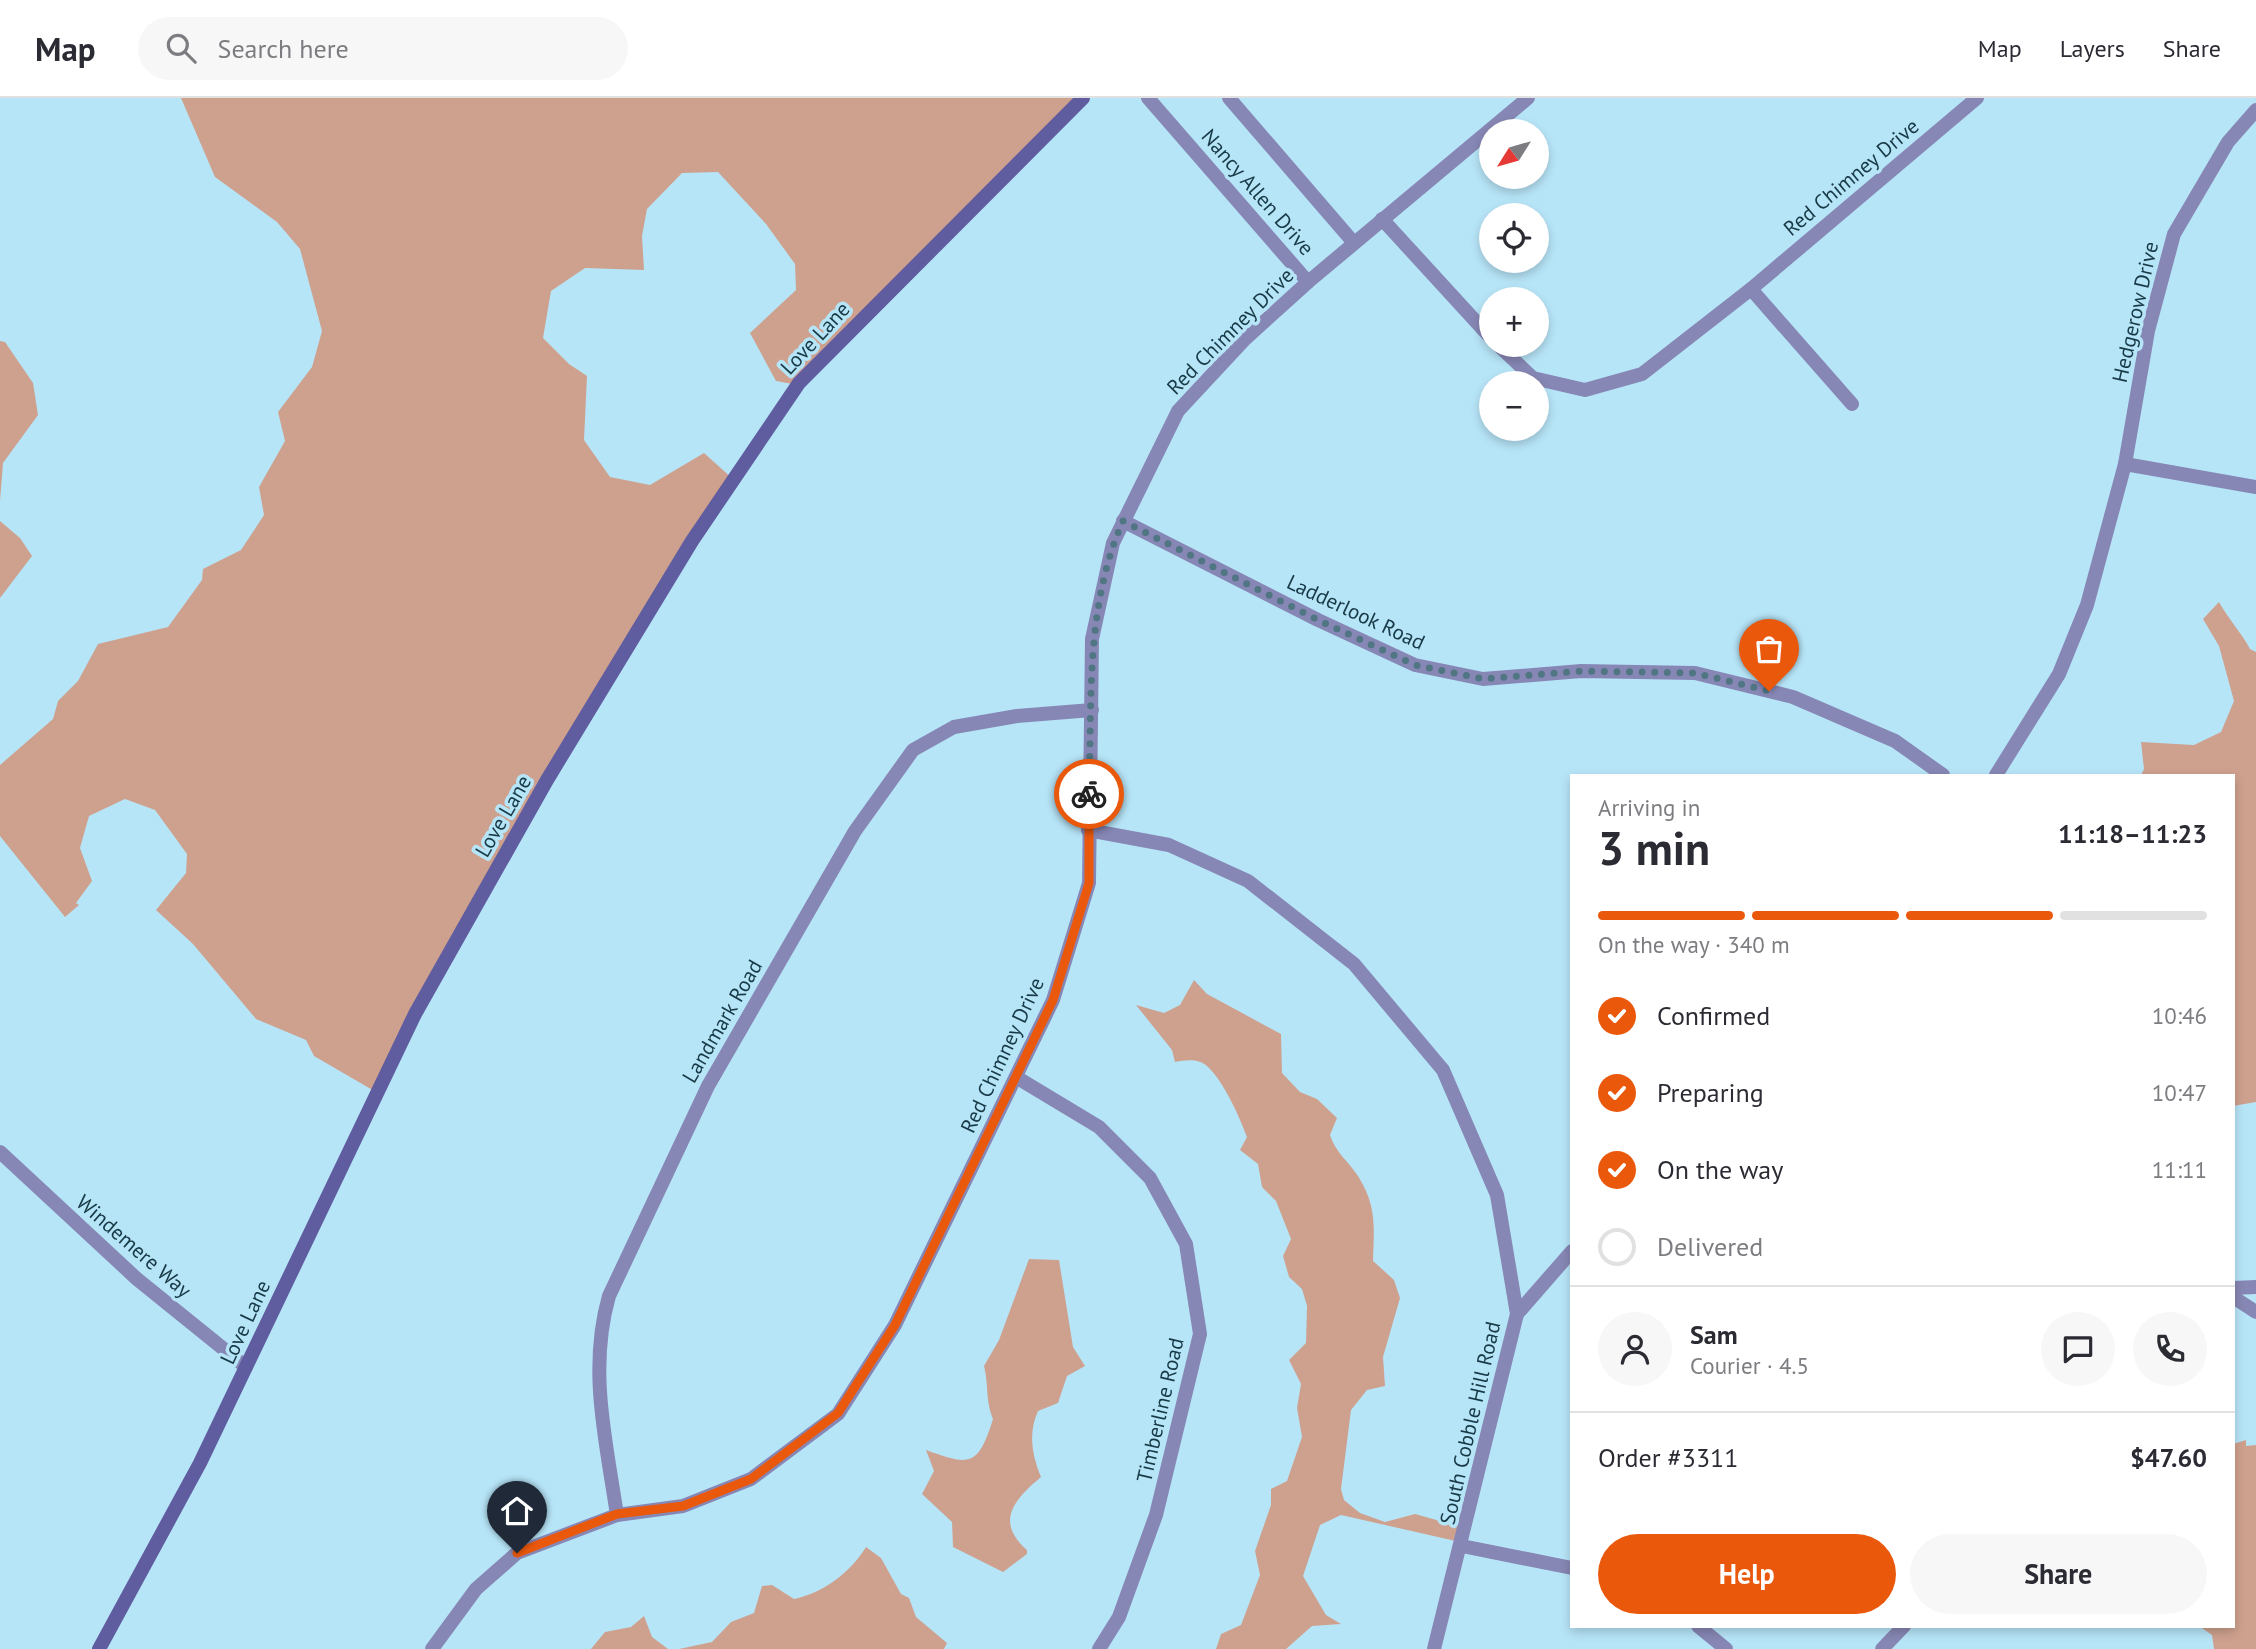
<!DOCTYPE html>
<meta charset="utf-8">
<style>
:root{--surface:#fff;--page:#f7f7f7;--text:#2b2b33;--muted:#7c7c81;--line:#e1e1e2;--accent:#ea580c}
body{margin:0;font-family:"PT Sans",sans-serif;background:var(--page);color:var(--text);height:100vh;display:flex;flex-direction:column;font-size:26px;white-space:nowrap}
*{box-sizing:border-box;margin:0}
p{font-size:23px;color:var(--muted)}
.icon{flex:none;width:38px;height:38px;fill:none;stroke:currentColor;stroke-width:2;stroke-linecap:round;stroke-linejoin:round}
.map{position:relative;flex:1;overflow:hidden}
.sheet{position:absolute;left:1570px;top:676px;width:665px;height:854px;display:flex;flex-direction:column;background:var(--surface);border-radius:0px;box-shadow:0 4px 10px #0003}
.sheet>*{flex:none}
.needle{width:46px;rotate:233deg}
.buttons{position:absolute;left:1479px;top:21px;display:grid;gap:14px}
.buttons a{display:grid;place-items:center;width:70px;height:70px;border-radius:50%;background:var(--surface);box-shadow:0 4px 10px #0003;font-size:35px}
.pin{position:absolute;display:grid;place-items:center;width:60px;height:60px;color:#fff;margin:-72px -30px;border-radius:50% 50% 50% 0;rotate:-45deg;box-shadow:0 0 7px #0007}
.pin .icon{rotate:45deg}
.courier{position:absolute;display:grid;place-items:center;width:70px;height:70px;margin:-35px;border:5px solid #ea580c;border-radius:50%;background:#fff;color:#222;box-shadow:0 2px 9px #0007}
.overview em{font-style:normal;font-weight:700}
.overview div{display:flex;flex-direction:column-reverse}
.overview{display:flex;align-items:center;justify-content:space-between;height:119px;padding:0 28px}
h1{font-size:46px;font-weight:700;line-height:52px}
.bar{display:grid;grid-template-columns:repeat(4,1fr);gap:10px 7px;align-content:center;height:84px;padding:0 28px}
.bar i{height:9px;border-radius:5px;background:var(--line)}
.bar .on{background:var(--accent)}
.bar p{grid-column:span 4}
.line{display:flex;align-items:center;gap:18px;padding:0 28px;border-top:2px solid var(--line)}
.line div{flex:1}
.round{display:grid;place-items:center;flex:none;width:74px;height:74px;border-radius:37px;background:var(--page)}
ol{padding:0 28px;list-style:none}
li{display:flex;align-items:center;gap:21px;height:77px}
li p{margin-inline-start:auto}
li .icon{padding:7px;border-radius:50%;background:var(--accent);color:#fff;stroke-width:4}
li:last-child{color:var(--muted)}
li i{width:38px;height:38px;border:4px solid var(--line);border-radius:50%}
.primary-button{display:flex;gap:14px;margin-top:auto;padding:14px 28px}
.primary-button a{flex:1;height:80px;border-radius:42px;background:var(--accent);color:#fff;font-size:28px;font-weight:700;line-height:80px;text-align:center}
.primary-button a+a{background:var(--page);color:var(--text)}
header{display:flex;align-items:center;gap:42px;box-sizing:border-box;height:98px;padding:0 35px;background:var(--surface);border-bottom:2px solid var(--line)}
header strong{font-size:33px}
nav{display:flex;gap:38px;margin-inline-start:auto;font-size:24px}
.search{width:490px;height:63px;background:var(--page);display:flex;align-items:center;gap:18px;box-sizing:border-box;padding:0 24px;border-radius:38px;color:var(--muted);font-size:26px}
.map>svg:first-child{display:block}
.green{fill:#cea18e}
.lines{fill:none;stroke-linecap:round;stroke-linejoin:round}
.street{stroke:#8787b5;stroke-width:14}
.secondary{stroke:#5f5c9f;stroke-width:14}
.done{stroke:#507684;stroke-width:7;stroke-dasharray:0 12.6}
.route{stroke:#ea580c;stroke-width:9}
.labels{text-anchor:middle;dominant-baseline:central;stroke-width:7;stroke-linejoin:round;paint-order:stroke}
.street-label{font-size:21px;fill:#183a46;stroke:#b7e5f8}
</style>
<header>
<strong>Map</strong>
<div class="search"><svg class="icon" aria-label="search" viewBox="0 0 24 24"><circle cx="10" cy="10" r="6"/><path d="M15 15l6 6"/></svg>Search here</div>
<nav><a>Map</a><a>Layers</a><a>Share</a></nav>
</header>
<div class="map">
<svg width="2256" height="1551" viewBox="0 0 2256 1551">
<rect width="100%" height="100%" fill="#b7e5f8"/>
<g class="green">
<polygon points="181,0 1085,0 798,287 776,283 750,235 796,192 795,166 766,126 718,74 682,75 647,111 642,138 644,172 585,170 551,193 543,240 569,266 587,278 584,342 610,379 650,387 704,355 734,382 689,447 376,994 314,958 306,942 256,921 193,846 156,812 186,775 187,756 155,712 125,701 89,718 80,750 92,783 76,805 79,807 65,819 0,738 0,667 53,621 58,603 78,583 98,546 168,529 202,482 203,471 241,452 264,417 259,389 285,343 278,314 312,269 322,233 300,151 277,124 215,79"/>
<polygon points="0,243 5,244 33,285 38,317 3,365 0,403"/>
<polygon points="0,423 20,440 32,458 0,500"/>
<path d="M2219 504C2229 522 2241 534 2250 551L2256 554V1004L2233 1008V677H2141L2144 671 2141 644 2194 647 2221 634 2234 603 2219 548 2203 521Z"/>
<path d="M1194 882 1207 896 1281 936 1282 975 1300 994 1317 1001 1337 1020 1330 1037C1335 1054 1349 1064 1358 1078 1377 1108 1374 1129 1373 1163L1394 1182 1400 1200 1383 1259 1385 1288 1367 1292 1351 1312 1341 1391 1344 1402 1360 1415 1385 1424 1415 1416 1465 1430 1460 1444 1341 1417 1320 1427 1303 1478 1326 1517 1341 1526 1312 1528 1286 1551H1216L1221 1536 1241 1527 1260 1477 1255 1453 1271 1407V1391L1287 1383 1302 1339 1297 1310 1301 1286 1289 1262 1306 1245 1307 1208 1302 1191 1289 1179 1283 1158 1291 1141 1276 1103 1262 1089 1258 1066 1240 1052 1247 1039C1239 1018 1224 984 1208 969 1199 960 1186 962 1175 964L1172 952 1136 907 1164 915 1180 907Z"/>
<path d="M1029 1161 1059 1162 1073 1249 1085 1268 1067 1278 1058 1305 1038 1313C1028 1335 1032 1357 1041 1379 1015 1401 994 1423 1027 1452V1456L1003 1474 953 1449 952 1424 922 1396 934 1373 926 1352C970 1368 978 1369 993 1321 985 1301 989 1288 984 1268L999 1242Z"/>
<polygon points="2246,1342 2246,1348 2256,1347 2256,1551 2214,1551 2212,1537 2199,1528 2233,1528 2233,1346"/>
<path d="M866 1449 881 1460 901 1496 909 1500 916 1519 947 1545 944 1551H679L712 1544 731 1524 754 1515 762 1488 772 1487 794 1501C823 1495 850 1475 866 1449Z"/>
<polygon points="644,1518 652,1539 668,1551 591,1551 605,1534 631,1529"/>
</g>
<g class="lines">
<g class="street">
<polyline points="1148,0 1308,184"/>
<polyline points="1229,0 1354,145"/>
<polyline points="1382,121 1491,240"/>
<polyline points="1751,191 1852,306"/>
<polyline points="1498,247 1533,280 1585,292 1642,276 1751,191 1977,0"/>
<polyline points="2125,366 2256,389"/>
<polyline points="1123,423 1318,522 1415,567 1483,581 1581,573 1695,575 1793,599 1895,643 1943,677"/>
<polyline points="1996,677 2059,576 2087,507 2125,366 2148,233 2174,136 2228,44 2256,12"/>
<polyline points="1088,732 1169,747 1248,783 1354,866 1443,972 1497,1097 1517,1216 1434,1551"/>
<polyline points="1016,979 1099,1029 1150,1080 1186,1146 1200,1236 1156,1417 1119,1519 1099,1551"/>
<polyline points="0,1054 137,1181 246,1269"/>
<polyline points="2233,1190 2256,1189"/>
<polyline points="2233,1199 2256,1214"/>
<polyline points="1517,1216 1572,1153"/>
<path d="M617 1417C606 1343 588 1271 609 1198L708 988 855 733 913 652 954 629 1017 618 1092 612"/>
<polyline points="1462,1448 1572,1470"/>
<polyline points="1698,1528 1726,1551"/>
<polyline points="432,1551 476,1491 517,1455 617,1417 683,1408 751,1381 838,1316 895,1227 1053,902 1089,785 1092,541 1113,445 1178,313 1245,241 1308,184 1528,0"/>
<polyline points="1882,1551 1904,1528"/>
</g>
<polyline class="secondary" points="99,1551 200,1365 415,916 547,682 692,443 799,285 1083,0"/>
</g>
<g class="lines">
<path class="done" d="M1089 696C1092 605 1085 508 1123 423L1318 522 1415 567 1483 581 1581 573 1695 575 1769 593"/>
<polyline class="route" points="517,1455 617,1416 683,1408 751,1381 838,1315 895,1227 1053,902 1089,785 1089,696"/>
</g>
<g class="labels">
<g class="street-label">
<text transform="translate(1851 79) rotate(-40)">Red Chimney Drive</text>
<text transform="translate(1258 94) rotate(49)">Nancy Allen Drive</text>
<text transform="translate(2135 214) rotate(-77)">Hedgerow Drive</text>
<text transform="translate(1230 233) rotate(-45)">Red Chimney Drive</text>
<text transform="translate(815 240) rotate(-47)">Love Lane</text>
<text transform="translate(1356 514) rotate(25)">Ladderlook Road</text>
<text transform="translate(503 718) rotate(-60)">Love Lane</text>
<text transform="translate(722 923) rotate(-60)">Landmark Road</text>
<text transform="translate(1002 957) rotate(-65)">Red Chimney Drive</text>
<text transform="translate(134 1148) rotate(41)">Windemere Way</text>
<text transform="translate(245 1224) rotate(-65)">Love Lane</text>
<text transform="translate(1160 1312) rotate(-77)">Timberline Road</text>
<text transform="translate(1470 1325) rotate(-77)">South Cobble Hill Road</text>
</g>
</g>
</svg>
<div class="buttons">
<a><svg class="needle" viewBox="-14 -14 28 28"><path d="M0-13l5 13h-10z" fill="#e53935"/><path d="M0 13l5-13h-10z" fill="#7c7c81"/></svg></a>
<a><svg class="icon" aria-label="locate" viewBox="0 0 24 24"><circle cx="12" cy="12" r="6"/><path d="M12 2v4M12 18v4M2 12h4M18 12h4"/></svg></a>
<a>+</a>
<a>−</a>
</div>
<div class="pin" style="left:1769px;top:593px;background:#ea580c"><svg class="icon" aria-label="bag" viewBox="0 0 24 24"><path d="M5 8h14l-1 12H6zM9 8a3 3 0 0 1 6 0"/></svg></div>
<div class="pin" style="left:517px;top:1455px;background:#1f2937"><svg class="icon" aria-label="home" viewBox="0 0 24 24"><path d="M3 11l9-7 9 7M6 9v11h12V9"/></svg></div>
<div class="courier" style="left:1089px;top:696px"><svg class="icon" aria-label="bike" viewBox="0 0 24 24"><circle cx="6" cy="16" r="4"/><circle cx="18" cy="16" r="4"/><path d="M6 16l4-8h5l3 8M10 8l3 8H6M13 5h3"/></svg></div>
<section class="sheet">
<div class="overview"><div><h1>3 min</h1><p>Arriving in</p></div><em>11:18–11:23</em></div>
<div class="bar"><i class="on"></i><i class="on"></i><i class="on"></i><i></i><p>On the way · 340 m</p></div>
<ol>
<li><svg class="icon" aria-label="check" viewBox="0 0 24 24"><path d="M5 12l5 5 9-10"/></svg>Confirmed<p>10:46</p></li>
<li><svg class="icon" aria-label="check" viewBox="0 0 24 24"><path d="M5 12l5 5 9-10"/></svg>Preparing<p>10:47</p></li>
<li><svg class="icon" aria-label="check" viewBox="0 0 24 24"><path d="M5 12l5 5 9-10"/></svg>On the way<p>11:11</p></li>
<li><i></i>Delivered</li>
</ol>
<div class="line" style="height:126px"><a class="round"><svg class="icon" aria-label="person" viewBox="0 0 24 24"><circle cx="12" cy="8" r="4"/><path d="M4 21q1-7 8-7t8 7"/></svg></a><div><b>Sam</b><p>Courier · 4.5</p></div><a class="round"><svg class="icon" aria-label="chat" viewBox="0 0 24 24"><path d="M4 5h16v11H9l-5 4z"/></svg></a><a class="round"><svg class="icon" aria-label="phone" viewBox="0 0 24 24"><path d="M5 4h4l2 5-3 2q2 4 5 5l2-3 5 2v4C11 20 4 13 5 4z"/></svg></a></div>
<div class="line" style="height:91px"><div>Order #3311</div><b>$47.60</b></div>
<div class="primary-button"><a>Help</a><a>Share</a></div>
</section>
</div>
